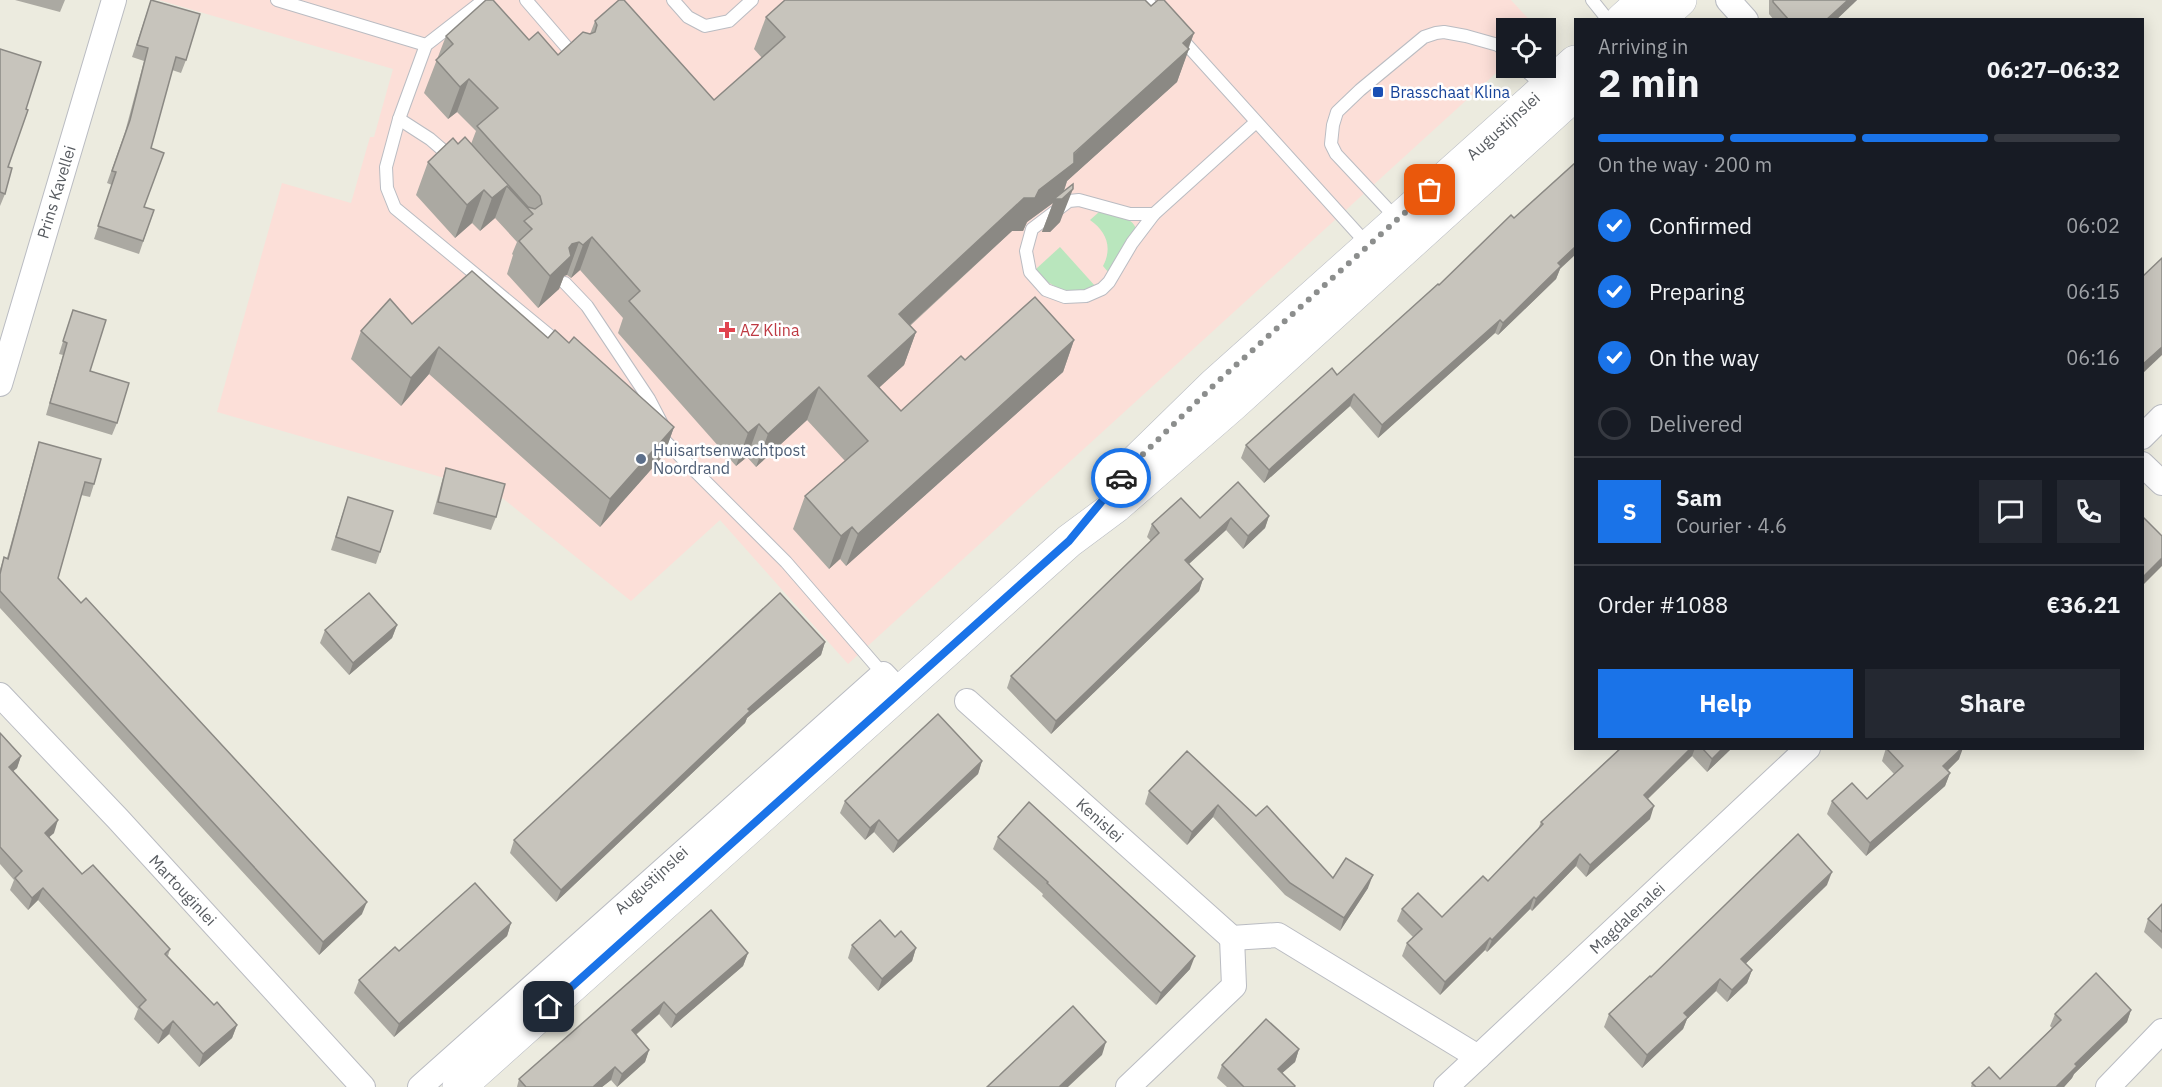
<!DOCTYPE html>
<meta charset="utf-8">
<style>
:root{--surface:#171b24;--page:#242831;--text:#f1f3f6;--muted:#9ea1a6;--line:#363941;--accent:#1a73e8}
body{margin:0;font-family:"IBM Plex Sans",sans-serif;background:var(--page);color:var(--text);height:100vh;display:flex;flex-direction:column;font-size:22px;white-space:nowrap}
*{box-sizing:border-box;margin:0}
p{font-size:20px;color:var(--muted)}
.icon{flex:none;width:33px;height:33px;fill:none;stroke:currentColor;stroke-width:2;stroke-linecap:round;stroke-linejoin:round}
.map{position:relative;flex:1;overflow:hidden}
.details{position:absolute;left:1574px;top:18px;width:570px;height:732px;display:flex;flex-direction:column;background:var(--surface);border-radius:0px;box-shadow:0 3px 15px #0003}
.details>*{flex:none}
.buttons{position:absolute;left:1496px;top:18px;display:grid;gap:12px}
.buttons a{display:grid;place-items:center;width:60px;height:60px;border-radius:0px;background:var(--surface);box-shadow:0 3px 15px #0003;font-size:30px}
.pin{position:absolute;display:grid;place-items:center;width:51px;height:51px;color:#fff;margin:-26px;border-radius:12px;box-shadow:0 3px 9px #0006}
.courier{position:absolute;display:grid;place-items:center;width:60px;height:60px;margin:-30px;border:4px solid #1a73e8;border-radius:50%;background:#fff;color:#222;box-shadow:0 2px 8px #0007}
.overview em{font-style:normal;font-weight:700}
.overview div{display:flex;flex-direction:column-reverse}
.overview{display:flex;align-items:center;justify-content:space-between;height:102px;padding:0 24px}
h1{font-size:39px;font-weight:700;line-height:45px}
.bar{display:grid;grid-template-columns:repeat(4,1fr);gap:9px 6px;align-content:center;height:72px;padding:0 24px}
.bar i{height:8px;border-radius:4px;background:var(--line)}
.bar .current{background:var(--accent)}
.bar p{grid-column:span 4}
.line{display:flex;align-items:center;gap:15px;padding:0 24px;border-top:2px solid var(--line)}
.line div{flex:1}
.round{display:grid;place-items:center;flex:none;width:63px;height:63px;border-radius:0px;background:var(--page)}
ol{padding:0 24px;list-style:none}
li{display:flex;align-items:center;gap:18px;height:66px}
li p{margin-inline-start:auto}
li .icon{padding:6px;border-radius:50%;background:var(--accent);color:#fff;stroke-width:4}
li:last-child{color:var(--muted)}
li i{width:33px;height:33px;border:3px solid var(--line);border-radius:50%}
.button{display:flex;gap:12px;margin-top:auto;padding:12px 24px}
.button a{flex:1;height:69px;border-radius:0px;background:var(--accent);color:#fff;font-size:24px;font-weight:700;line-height:69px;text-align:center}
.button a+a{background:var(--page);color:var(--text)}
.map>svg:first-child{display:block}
.medical{fill:#fcdfd8}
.green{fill:#b9e6bd}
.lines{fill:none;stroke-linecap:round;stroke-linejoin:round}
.lane-casing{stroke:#babcc2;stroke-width:14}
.street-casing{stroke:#babcc2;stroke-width:26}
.secondary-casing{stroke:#babdc4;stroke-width:34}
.lane{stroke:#fff;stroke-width:12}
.street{stroke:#fff;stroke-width:24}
.secondary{stroke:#fff;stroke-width:33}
.wall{fill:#aba9a2}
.shaded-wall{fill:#8b8984}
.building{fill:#c7c4bc;stroke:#8b8984;stroke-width:1.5}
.done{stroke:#8c8e8d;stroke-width:6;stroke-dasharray:0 10.8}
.route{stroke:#1a73e8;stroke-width:8}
.transit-dot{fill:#1a4fb4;stroke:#fff;stroke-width:2}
.health-dot{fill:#e0444e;stroke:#fff;stroke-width:2}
.service-dot{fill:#5c6f8a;stroke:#fff;stroke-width:2}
.labels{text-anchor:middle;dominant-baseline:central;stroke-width:5;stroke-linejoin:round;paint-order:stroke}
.transit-label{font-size:16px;fill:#164399;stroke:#fff;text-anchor:start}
.street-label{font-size:16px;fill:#585c61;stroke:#fff}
.health-label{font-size:16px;fill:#be3a42;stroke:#fff;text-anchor:start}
.service-label{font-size:16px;fill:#4e5e75;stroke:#fff;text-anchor:start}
</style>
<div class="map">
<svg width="2162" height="1087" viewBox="0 0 2162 1087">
<rect width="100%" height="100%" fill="#ecebdf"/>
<polygon class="medical" points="159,0 1511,0 1537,28 1506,28 1506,64 848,664 720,520 631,601 496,493 217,412 282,183 351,203 370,137 374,137 393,69"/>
<g class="green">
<path d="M1099 212C1111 215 1133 216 1136 229L1109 273 1103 266C1113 247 1106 231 1090 220Z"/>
<path d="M1060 247 1096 287C1072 296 1050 290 1036 269Z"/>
</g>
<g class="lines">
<defs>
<g id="lane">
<polyline points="277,0 426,45"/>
<polyline points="484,0 426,45 399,119 386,167 387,188 395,208 561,345"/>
<polyline points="526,0 576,58"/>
<polyline points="673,0 688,17 705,26 729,21 752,0"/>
<polyline points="1146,0 1161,16"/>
<polyline points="1592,0 1608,20"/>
<polyline points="1179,36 1368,245"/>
<polyline points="1523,68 1544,87"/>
<polyline points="399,119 430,139 452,158"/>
<polygon points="1079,200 1130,214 1154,214 1132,243 1109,282 1102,289 1086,296 1065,297 1046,290 1030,272 1026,251 1032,229 1069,201"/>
<polyline points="1154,214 1256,122"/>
<polyline points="1397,219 1336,154 1331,144 1333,125 1337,112 1360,90 1424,37 1436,33 1444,32 1466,36 1498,45 1506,52"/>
<polyline points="565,283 587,306 649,399 662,424"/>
<polyline points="658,434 786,562 883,674"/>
</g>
<g id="street">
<polyline points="1728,0 1746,20"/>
<polyline points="0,384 114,0"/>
<polyline points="2142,437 2162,417"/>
<polyline points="2142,464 2162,483"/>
<polyline points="0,695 118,819 363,1087"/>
<polyline points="967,701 1232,938 1278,935 1478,1057"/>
<polyline points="420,1087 883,674 900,692"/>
<polyline points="1128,1087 1234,986 1232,938"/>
<polyline points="1446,1087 1808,748"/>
<polyline points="2108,1087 2162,1031"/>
</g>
<g id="secondary">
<polyline points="1622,20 1644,0"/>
<polyline points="1658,20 1680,0"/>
<polyline points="1127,470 1214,385 1575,62"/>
<polyline points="459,1087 1069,541 1116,506 1232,405 1575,94"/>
</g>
</defs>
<use href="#lane" class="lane-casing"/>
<use href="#street" class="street-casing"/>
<use href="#secondary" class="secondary-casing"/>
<use href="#lane" class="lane"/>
<use href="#street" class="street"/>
<use href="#secondary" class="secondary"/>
</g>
<g class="wall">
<polygon points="15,0 65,0 60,12"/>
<polygon points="151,0 186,60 181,73 172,70 151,148 144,207 154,210 139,254 94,239 112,185 107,183 125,132 144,61 132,57"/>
<polygon points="1769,0 1857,0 1836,20 1774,20 1769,14"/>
<polygon points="1151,6 1194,33 1177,82 1067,181 1064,191 1060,222 1050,232 1042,232 1053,203 1027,222 1023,231 1012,231 910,326 916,332 904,365 879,387 901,411 965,360 1074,340 1063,372 846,566 840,559 829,569 793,529 805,496 845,461 807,420 756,467 747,457 736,466 618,333 623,318 580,270 571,278 567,275 564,276 559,289 538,308 507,274 513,255 512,254 517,242 495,218 480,231 472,223 455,238 416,195 428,162 458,144 471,144 476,131 457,112 448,119 424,93 446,36 529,40 558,55 590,34 595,21 714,100 762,58 754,49 766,17"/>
<polygon points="0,49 8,167 5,194 0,206"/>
<polygon points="1560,269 1556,279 1498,335 1495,333 1378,438 1350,406 1264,483 1241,458 1246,445 1337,375 1439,285"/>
<polygon points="73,310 90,371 117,423 112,435 46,415 63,355 59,354"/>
<polygon points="412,324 548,338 674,427 664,455 600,527 429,374 401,406 351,359 361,331"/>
<polygon points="39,442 94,484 90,497 81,495 58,578 362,914 319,955 0,608 0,569 4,557 7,558 35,455"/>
<polygon points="446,468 496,517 491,530 433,514 442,481"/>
<polygon points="348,497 380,552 376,564 331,550"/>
<polygon points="1269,516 1265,528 1243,549 1226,530 1189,564 1203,579 1199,591 1051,734 1007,688 1011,676 1151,541 1147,537 1152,524 1200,518"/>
<polygon points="397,625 392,638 349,675 320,643 325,630"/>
<polygon points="825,642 821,655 747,718 745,723 556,902 510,853 514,840"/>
<polygon points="0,733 21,756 17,768 13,771 54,833 49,837 82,874 170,949 168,956 214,1005 237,1025 232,1038 199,1067 169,1034 158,1044 134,1019 138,1009 38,900 28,910 10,890 14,880 0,864"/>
<polygon points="1620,748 1732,748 1707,772 1692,756 1648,799 1650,819 1586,877 1576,866 1532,911 1530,909 1487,952 1485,950 1440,995 1402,956 1407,943 1413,937 1397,921 1402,909 1442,917 1488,881 1538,829 1541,822"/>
<polygon points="1886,748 1959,759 1947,771 1950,773 1945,786 1866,856 1827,814 1832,801 1867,799 1894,774 1882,761"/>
<polygon points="1187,751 1256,816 1333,878 1368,888 1340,931 1285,895 1213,817 1187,845 1145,804 1149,791"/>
<polygon points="982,761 978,774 893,853 874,832 865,840 840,813 845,801"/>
<polygon points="998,837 1190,969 1156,1005 1042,896 1043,894 993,849"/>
<polygon points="1827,885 1745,964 1752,970 1747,983 1727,1002 1716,991 1687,1019 1683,1029 1642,1068 1604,1027 1609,1014 1651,977"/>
<polygon points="2162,904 2162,949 2144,932 2148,919"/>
<polygon points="511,923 507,936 394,1037 354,993 359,980 399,951"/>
<polygon points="895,937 916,948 912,961 878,991 848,958 852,945"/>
<polygon points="748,953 743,966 671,1028 659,1014 636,1035 649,1050 645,1062 617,1087 611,1080 602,1087 517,1087 519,1079"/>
<polygon points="2131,1010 2127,1022 2074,1074 2072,1078 2064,1087 1971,1087 1972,1083 2000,1079 2052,1028 2050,1026 2055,1014"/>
<polygon points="1299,1049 1295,1062 1282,1073 1295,1086 1295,1087 1227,1087 1217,1078 1222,1065"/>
</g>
<g class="shaded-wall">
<polygon points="1848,0 1857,0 1836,20 1826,20"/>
<polygon points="1194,33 1187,51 1189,49 1177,82 1067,181 1062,196 1073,189 1060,222 1050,232 1042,232 1053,203 1027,222 1023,231 1012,231 887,346 899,314 1024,198 1039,190"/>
<polygon points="469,79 457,112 448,119 460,87"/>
<polygon points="507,186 495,218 480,231 492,198"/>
<polygon points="484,190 472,223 455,238 467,205"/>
<polygon points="592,237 580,270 571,278 583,245"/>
<polygon points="579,242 567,275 564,276 559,289 538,308 550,276 572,244"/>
<polygon points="1575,247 1575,255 1560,269 1556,279 1498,335 1503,323 1558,263"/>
<polygon points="1500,320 1495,333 1378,438 1382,425"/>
<polygon points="916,332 904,365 857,408 868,376"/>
<polygon points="1074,340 1063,372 846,566 858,534"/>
<polygon points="439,347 429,374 401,406 411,378"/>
<polygon points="2162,347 2162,355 2142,374 2142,365"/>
<polygon points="819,387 807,420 756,467 768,434"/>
<polygon points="1354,394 1350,406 1264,483 1269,470"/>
<polygon points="759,424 747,457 736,466 748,433"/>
<polygon points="674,427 664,455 600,527 610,499"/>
<polygon points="1269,516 1265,528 1243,549 1248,536"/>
<polygon points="1231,518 1226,530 1180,572 1185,560"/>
<polygon points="852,527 840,559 829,569 841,536"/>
<polygon points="2162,558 2162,566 2142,586 2142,578"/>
<polygon points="1203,579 1199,591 1051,734 1056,721"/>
<polygon points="397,625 392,638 349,675 353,663"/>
<polygon points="825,642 821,655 747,718 745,723 556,902 561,890 748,709"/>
<polygon points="1691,748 1695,748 1692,756 1639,807 1644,795"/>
<polygon points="1723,748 1732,748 1707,772 1712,759"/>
<polygon points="1962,748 1963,748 1959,759 1939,779 1943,766"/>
<polygon points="21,756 17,768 4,779 9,767"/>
<polygon points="982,761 978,774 893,853 898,841"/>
<polygon points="1950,773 1945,786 1866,856 1870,843"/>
<polygon points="1218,805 1213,817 1187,845 1192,832"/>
<polygon points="1654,806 1650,819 1586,877 1590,865"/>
<polygon points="58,820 54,833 40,845 45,833"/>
<polygon points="879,820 874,832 865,840 870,828"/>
<polygon points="1580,854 1576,866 1532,911 1536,899"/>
<polygon points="1832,872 1827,885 1737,972 1741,959"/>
<polygon points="1373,875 1368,888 1340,931 1344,918"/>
<polygon points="43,888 38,900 28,910 32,898"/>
<polygon points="1534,897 1530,909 1487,952 1492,940"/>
<polygon points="367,902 362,914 319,955 323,942"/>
<polygon points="511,923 507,936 394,1037 399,1024"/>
<polygon points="1490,938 1485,950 1440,995 1445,982"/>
<polygon points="916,948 912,961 878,991 882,979"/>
<polygon points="748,953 743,966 671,1028 676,1015"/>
<polygon points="1195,956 1190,969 1156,1005 1161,993"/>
<polygon points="1752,970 1747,983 1727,1002 1732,990"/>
<polygon points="1720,979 1716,991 1687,1019 1683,1029 1642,1068 1647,1055 1684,1013"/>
<polygon points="664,1002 659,1014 627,1042 632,1030"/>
<polygon points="2131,1010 2127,1022 2074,1074 2072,1078 2064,1087 2056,1087 2075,1064"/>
<polygon points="173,1021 169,1034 158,1044 163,1031"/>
<polygon points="237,1025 232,1038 199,1067 203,1054"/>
<polygon points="1106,1042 1102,1055 1068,1087 1059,1087"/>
<polygon points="1299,1049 1295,1062 1273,1081 1278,1069"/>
<polygon points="649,1050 645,1062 617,1087 622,1074"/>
<polygon points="615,1067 611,1080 602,1087 593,1087"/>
</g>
<g class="building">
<polygon points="151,0 200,14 186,60 176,57 151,148 164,153 144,207 154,210 143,241 98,226 116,172 112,171 130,120 148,48 137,45"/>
<polygon points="486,0 493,0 529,40 538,32 558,55 583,32 590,34 595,32 597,25 595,21 619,0 624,0 714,100 785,37 766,17 785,0 1145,0 1151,6 1158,0 1164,0 1194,33 1183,43 1189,49 1074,153 1074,163 1039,190 1035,198 1024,198 899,314 916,332 868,376 901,411 961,356 965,360 1035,297 1074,340 858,534 852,527 841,536 805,496 868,441 819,387 768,434 759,424 748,433 629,301 640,291 592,237 583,245 579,242 572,244 569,248 571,256 550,276 519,241 532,229 524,221 533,214 507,186 492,198 484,190 467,205 428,162 453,138 458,144 465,137 528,207 535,209 542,204 540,196 477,126 498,108 469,79 460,87 436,60 453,44 446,36"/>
<polygon points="1773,0 1848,0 1826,20 1789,20 1773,2"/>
<polygon points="0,49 41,62 26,109 28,110 8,167 12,168 5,194 0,192"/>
<polygon points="1575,163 1575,247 1558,263 1561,266 1503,323 1500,320 1382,425 1354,394 1269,470 1246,445 1332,368 1337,375 1438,284 1439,285 1511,215 1514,218"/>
<polygon points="1073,184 1073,189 1062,199 1054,199"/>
<polygon points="2162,258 2162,347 2142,365 2142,277"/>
<polygon points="472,271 548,338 555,330 569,343 574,337 674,427 610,499 439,347 411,378 361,331 390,299 412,324"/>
<polygon points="73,310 106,320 90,371 129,383 117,423 50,403 67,343 63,341"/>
<polygon points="39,442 101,459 94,484 85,482 58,578 81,603 86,598 367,902 323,942 0,591 0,574 4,557 8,559"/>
<polygon points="446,468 505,484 496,517 438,502"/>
<polygon points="1238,482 1269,516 1248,536 1231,518 1185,560 1203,579 1056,721 1011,676 1159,533 1152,524 1181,498 1200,518"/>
<polygon points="348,497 393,511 380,552 336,537"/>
<polygon points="2142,516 2162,536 2162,558 2142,578"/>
<polygon points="369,593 397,625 353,663 325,630"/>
<polygon points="780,593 825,642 748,709 750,711 561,890 514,840"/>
<polygon points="938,714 982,761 898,841 879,820 870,828 845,801"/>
<polygon points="0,733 21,756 9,767 58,820 45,833 82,874 93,865 170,949 165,954 214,1005 217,1002 237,1025 203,1054 173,1021 163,1031 139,1007 146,1000 43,888 32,898 15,878 22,871 0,847"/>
<polygon points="1621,748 1691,748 1644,795 1654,806 1590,865 1580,854 1536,899 1534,897 1492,940 1490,938 1445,982 1407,943 1422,929 1402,909 1418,893 1442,917 1483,876 1488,881 1543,824 1541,822"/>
<polygon points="1702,748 1723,748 1712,759"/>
<polygon points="1886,748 1962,748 1943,766 1950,773 1870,843 1832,801 1852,783 1867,799 1903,766"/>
<polygon points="1187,751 1256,816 1267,806 1333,878 1346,858 1373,875 1344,918 1290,883 1218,805 1192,832 1149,791"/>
<polygon points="1029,802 1195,956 1161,993 1047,883 1048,882 998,837"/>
<polygon points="1798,834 1832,872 1741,959 1752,970 1732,990 1720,979 1684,1013 1688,1017 1647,1055 1609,1014 1650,976 1651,977"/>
<polygon points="475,883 511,923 399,1024 359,980 395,947 399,951"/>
<polygon points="2162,904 2162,932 2148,919"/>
<polygon points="711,910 748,953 676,1015 664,1002 632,1030 649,1050 622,1074 615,1067 593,1087 526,1087 519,1079"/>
<polygon points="880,920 895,937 901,931 916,948 882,979 852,945"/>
<polygon points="2096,973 2131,1010 2075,1064 2077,1066 2056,1087 1976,1087 1972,1083 1989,1067 2000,1079 2061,1020 2055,1014"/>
<polygon points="1073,1006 1106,1042 1059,1087 987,1087"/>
<polygon points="1266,1019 1299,1049 1278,1069 1295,1086 1294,1087 1244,1087 1222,1065"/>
</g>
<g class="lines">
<polyline class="done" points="1121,478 1134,463 1214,385 1430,190"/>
<polyline class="route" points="549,1007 1069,541 1121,478"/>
</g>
<rect class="transit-dot" x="1372" y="86" width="12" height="12" rx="3"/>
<path class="health-dot" d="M724 321h6v6h6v6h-6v6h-6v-6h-6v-6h6z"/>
<circle class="service-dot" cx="641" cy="459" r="6"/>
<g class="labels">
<g class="transit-label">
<text x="1390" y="92">Brasschaat Klina</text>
</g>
<g class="street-label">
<text transform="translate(1503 126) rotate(-42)">Augustijnslei</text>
<text transform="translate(56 192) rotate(-73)">Prins Kavellei</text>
<text transform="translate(1100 820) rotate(42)">Kenislei</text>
<text transform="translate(651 880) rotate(-42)">Augustijnslei</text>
<text transform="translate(183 890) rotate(47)">Martouginlei</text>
<text transform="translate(1627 918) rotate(-43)">Magdalenalei</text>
</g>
<g class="health-label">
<text x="740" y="330">AZ Klina</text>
</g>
<g class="service-label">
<text x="653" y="450">Huisartsenwachtpost<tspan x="653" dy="18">Noordrand</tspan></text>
</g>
</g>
</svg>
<div class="buttons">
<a><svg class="icon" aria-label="locate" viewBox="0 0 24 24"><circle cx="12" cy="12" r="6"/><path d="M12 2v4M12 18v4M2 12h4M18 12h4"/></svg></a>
</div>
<div class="pin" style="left:1430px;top:190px;background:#ea580c"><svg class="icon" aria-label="bag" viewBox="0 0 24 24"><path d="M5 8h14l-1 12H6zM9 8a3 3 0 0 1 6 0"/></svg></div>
<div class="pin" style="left:549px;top:1007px;background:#1f2937"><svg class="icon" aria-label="home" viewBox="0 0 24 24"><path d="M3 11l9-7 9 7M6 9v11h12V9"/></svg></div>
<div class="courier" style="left:1121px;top:478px"><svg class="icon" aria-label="car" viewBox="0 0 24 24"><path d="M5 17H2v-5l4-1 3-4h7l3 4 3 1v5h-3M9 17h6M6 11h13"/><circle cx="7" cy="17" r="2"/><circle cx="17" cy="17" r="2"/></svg></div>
<section class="details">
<div class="overview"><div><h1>2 min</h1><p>Arriving in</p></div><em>06:27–06:32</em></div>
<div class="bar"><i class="current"></i><i class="current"></i><i class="current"></i><i></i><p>On the way · 200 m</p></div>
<ol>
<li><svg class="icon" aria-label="check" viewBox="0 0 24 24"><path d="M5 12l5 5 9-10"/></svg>Confirmed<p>06:02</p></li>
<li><svg class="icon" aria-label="check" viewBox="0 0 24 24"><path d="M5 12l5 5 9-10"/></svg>Preparing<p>06:15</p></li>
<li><svg class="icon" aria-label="check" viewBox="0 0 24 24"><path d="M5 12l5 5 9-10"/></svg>On the way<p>06:16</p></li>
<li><i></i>Delivered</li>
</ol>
<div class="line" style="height:108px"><b class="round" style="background:var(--accent);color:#fff">S</b><div><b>Sam</b><p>Courier · 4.6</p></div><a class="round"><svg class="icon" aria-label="chat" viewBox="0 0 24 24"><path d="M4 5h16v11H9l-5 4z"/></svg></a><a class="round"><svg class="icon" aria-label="phone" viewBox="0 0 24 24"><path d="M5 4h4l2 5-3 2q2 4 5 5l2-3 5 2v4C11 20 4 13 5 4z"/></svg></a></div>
<div class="line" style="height:78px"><div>Order #1088</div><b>€36.21</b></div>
<div class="button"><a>Help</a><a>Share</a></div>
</section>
</div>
